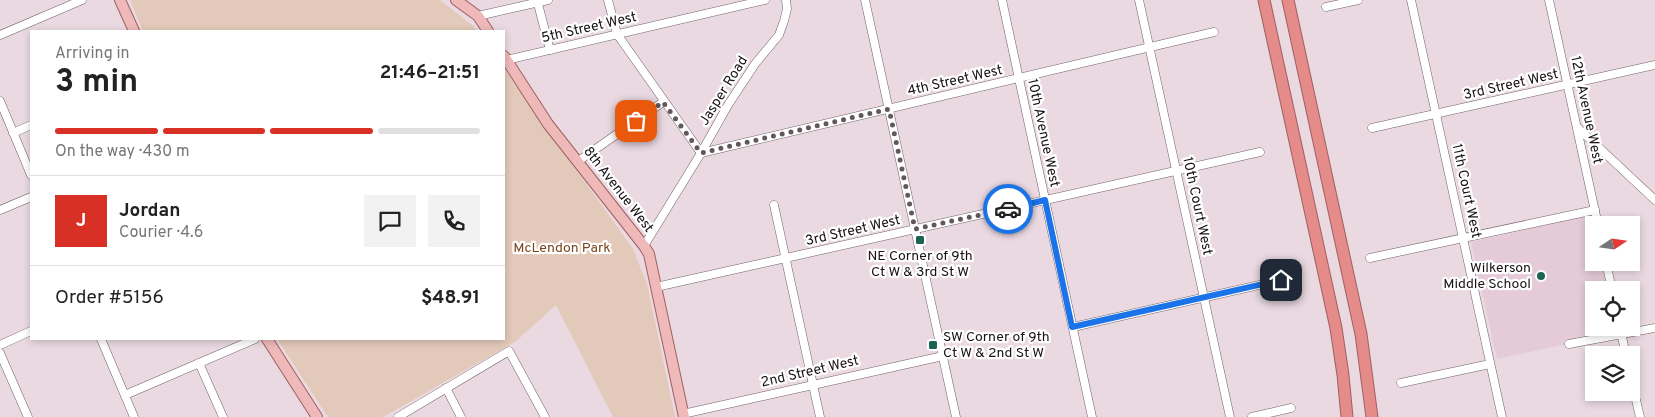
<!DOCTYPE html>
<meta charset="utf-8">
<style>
:root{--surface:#fff;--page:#f2f2f2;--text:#222;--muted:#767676;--line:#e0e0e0;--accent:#d93025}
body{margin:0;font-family:Overpass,sans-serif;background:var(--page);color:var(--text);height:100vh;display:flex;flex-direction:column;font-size:19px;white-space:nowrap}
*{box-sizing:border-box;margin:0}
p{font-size:16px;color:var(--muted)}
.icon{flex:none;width:28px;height:28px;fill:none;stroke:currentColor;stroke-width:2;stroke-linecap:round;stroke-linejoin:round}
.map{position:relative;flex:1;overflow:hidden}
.panel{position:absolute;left:30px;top:30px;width:475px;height:310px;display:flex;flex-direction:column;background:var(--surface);border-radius:0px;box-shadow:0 2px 8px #0003}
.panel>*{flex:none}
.needle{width:32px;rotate:77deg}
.buttons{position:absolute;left:1585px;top:216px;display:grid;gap:10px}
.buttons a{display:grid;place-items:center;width:55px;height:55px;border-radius:0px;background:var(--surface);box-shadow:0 2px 8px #0003;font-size:25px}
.pin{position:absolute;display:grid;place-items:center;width:42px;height:42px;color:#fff;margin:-21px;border-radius:10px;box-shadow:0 2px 8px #0006}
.courier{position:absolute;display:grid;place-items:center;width:50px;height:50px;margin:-25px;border:4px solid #1a73e8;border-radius:50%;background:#fff;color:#222;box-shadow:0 1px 6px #0007}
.headline em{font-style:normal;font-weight:700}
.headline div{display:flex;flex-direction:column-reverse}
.headline{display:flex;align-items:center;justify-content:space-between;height:85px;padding:0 25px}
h1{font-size:32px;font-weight:700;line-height:38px}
.bar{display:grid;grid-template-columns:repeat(4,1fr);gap:8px 5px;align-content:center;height:60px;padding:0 25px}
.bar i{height:6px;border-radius:4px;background:var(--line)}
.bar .selected{background:var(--accent)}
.bar p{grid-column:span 4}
.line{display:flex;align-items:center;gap:12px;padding:0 25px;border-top:1px solid var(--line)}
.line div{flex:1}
.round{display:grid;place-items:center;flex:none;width:52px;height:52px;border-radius:0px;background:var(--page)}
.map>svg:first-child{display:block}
.built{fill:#e4cbd7}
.green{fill:#e3c9b9}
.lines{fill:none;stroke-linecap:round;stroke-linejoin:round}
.minor-casing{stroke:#706169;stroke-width:9}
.major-casing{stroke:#9d6161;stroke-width:12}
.highway-casing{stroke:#9d6161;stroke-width:13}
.minor{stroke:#fff;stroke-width:8}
.major{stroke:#efb9b9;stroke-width:10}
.highway{stroke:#e58b8a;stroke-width:11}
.done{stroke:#62585c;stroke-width:5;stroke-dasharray:0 9}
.route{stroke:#1a73e8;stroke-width:6}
.poi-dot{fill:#1e6253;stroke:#fff;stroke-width:2}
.labels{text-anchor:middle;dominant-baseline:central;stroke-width:4.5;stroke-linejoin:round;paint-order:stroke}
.street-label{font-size:14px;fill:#181215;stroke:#fff}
.park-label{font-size:14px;fill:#7b451c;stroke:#fff}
.poi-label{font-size:14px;fill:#181215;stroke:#fff}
</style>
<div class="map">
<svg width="1655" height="417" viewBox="0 0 1655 417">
<rect width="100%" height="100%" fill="#ead9e1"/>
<polygon class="built" points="1591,215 1594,229 1594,262 1601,263 1607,290 1594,290 1594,328 1615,328 1617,333 1497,359 1471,242"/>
<g class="green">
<polygon points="130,0 440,0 473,26 477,31 143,31"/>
<polygon points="504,69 633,249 647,284 675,417 613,417 556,305 515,342 383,417 328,417 277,339 504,339"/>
</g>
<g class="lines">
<defs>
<g id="minor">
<polyline points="537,0 550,50"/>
<polyline points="608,0 617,34 701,153 1214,32"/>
<polyline points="865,0 956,417"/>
<polyline points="1002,0 1092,417"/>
<polyline points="1139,0 1230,417"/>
<polyline points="1411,0 1502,417"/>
<polyline points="1549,0 1598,225"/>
<polyline points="1326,7 1358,0"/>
<polyline points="478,16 548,0"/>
<polyline points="0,35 82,0"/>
<polyline points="506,60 765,0"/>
<polyline points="0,101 31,175"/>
<polyline points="1372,128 1655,65"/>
<polyline points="1578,128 1655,200"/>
<polyline points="13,133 31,125"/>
<polyline points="577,162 663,102"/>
<polyline points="774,205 820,417"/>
<polyline points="0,210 31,197"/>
<polyline points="644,246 701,153 728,105 755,64 779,35 784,21 787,9 786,0"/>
<polyline points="1370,258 1595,210"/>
<polyline points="1606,262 1612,290"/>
<polyline points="656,287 1260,152"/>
<polyline points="1073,327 1281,280"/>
<polyline points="1620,328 1626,355"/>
<polyline points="101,339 134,417"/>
<polyline points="1569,344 1655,328"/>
<polyline points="0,345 31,331"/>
<polyline points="0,353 28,417"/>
<polyline points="199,363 223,417"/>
<polyline points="1631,379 1640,417"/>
<polyline points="1401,383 1490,364"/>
<polyline points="446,388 461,417"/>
<polyline points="125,395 255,339"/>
<polyline points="683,414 943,356"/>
<polyline points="398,417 509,351 545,417"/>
<polyline points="1252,417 1291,408"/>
</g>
<g id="major">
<polyline points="120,0 134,31"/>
<polyline points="456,0 478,16 488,31"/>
<polyline points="504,56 548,124 644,246 649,254 684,417"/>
<polyline points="267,339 317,417"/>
</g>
<g id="highway">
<polyline points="1264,0 1336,328 1343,375 1347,417"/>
<polyline points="1288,0 1361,334 1372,417"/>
</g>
</defs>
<use href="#minor" class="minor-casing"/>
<use href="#major" class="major-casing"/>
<use href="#highway" class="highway-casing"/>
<use href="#minor" class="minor"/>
<use href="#major" class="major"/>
<use href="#highway" class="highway"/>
</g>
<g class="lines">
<polyline class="done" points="636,121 663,102 701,153 889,109 915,229 1008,209"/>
<polyline class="route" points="1008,209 1045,200 1072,327 1281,280"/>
</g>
<g class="poi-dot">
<rect x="915" y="235" width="10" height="10" rx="2.5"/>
<circle cx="1541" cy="276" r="5"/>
<rect x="928" y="340" width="10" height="10" rx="2.5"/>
</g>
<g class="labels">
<g class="street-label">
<text transform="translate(589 28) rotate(-13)">5th Street West</text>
<text transform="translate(955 81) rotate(-13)">4th Street West</text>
<text transform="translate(1511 85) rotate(-13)">3rd Street West</text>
<text transform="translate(724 91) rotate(-58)">Jasper Road</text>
<text transform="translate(1586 110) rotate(78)">12th Avenue West</text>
<text transform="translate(1043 133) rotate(78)">10th Avenue West</text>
<text transform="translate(618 190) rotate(52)">8th Avenue West</text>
<text transform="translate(1466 191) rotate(78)">11th Court West</text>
<text transform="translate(1197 206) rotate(78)">10th Court West</text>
<text transform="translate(853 231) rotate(-13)">3rd Street West</text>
<text transform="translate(810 372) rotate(-13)">2nd Street West</text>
</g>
<g class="park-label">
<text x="562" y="248">McLendon Park</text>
</g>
<g class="poi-label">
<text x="920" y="256">NE Corner of 9th<tspan x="920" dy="16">Ct W &amp; 3rd St W</tspan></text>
<text x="1531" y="268" text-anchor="end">Wilkerson<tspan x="1531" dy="16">Middle School</tspan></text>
<text x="943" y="337" text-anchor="start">SW Corner of 9th<tspan x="943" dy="16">Ct W &amp; 2nd St W</tspan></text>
</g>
</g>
</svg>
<div class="buttons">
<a><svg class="needle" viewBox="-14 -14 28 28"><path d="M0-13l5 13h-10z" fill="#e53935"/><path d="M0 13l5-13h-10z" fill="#767676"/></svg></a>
<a><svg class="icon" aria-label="locate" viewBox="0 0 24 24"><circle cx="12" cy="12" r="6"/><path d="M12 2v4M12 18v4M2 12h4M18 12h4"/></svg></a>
<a><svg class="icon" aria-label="layers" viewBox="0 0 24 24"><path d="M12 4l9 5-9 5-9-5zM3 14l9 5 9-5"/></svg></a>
</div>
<div class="pin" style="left:636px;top:121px;background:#ea580c"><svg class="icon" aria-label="bag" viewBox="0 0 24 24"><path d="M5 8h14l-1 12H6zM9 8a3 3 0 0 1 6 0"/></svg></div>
<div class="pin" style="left:1281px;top:280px;background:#1f2937"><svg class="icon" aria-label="home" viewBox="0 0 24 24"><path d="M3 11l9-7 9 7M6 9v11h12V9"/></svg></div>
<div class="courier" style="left:1008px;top:209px"><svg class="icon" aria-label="car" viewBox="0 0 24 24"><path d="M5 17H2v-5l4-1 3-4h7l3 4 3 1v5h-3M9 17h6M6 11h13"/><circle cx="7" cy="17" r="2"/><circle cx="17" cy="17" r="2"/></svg></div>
<section class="panel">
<div class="headline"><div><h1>3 min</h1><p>Arriving in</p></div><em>21:46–21:51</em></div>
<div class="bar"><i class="selected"></i><i class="selected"></i><i class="selected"></i><i></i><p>On the way · 430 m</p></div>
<div class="line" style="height:90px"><b class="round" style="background:var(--accent);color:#fff">J</b><div><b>Jordan</b><p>Courier · 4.6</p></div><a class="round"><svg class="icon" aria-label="chat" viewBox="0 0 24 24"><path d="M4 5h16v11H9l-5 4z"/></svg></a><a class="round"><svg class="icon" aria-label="phone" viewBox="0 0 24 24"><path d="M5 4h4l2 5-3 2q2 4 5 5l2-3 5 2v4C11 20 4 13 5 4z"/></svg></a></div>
<div class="line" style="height:65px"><div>Order #5156</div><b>$48.91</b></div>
</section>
</div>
